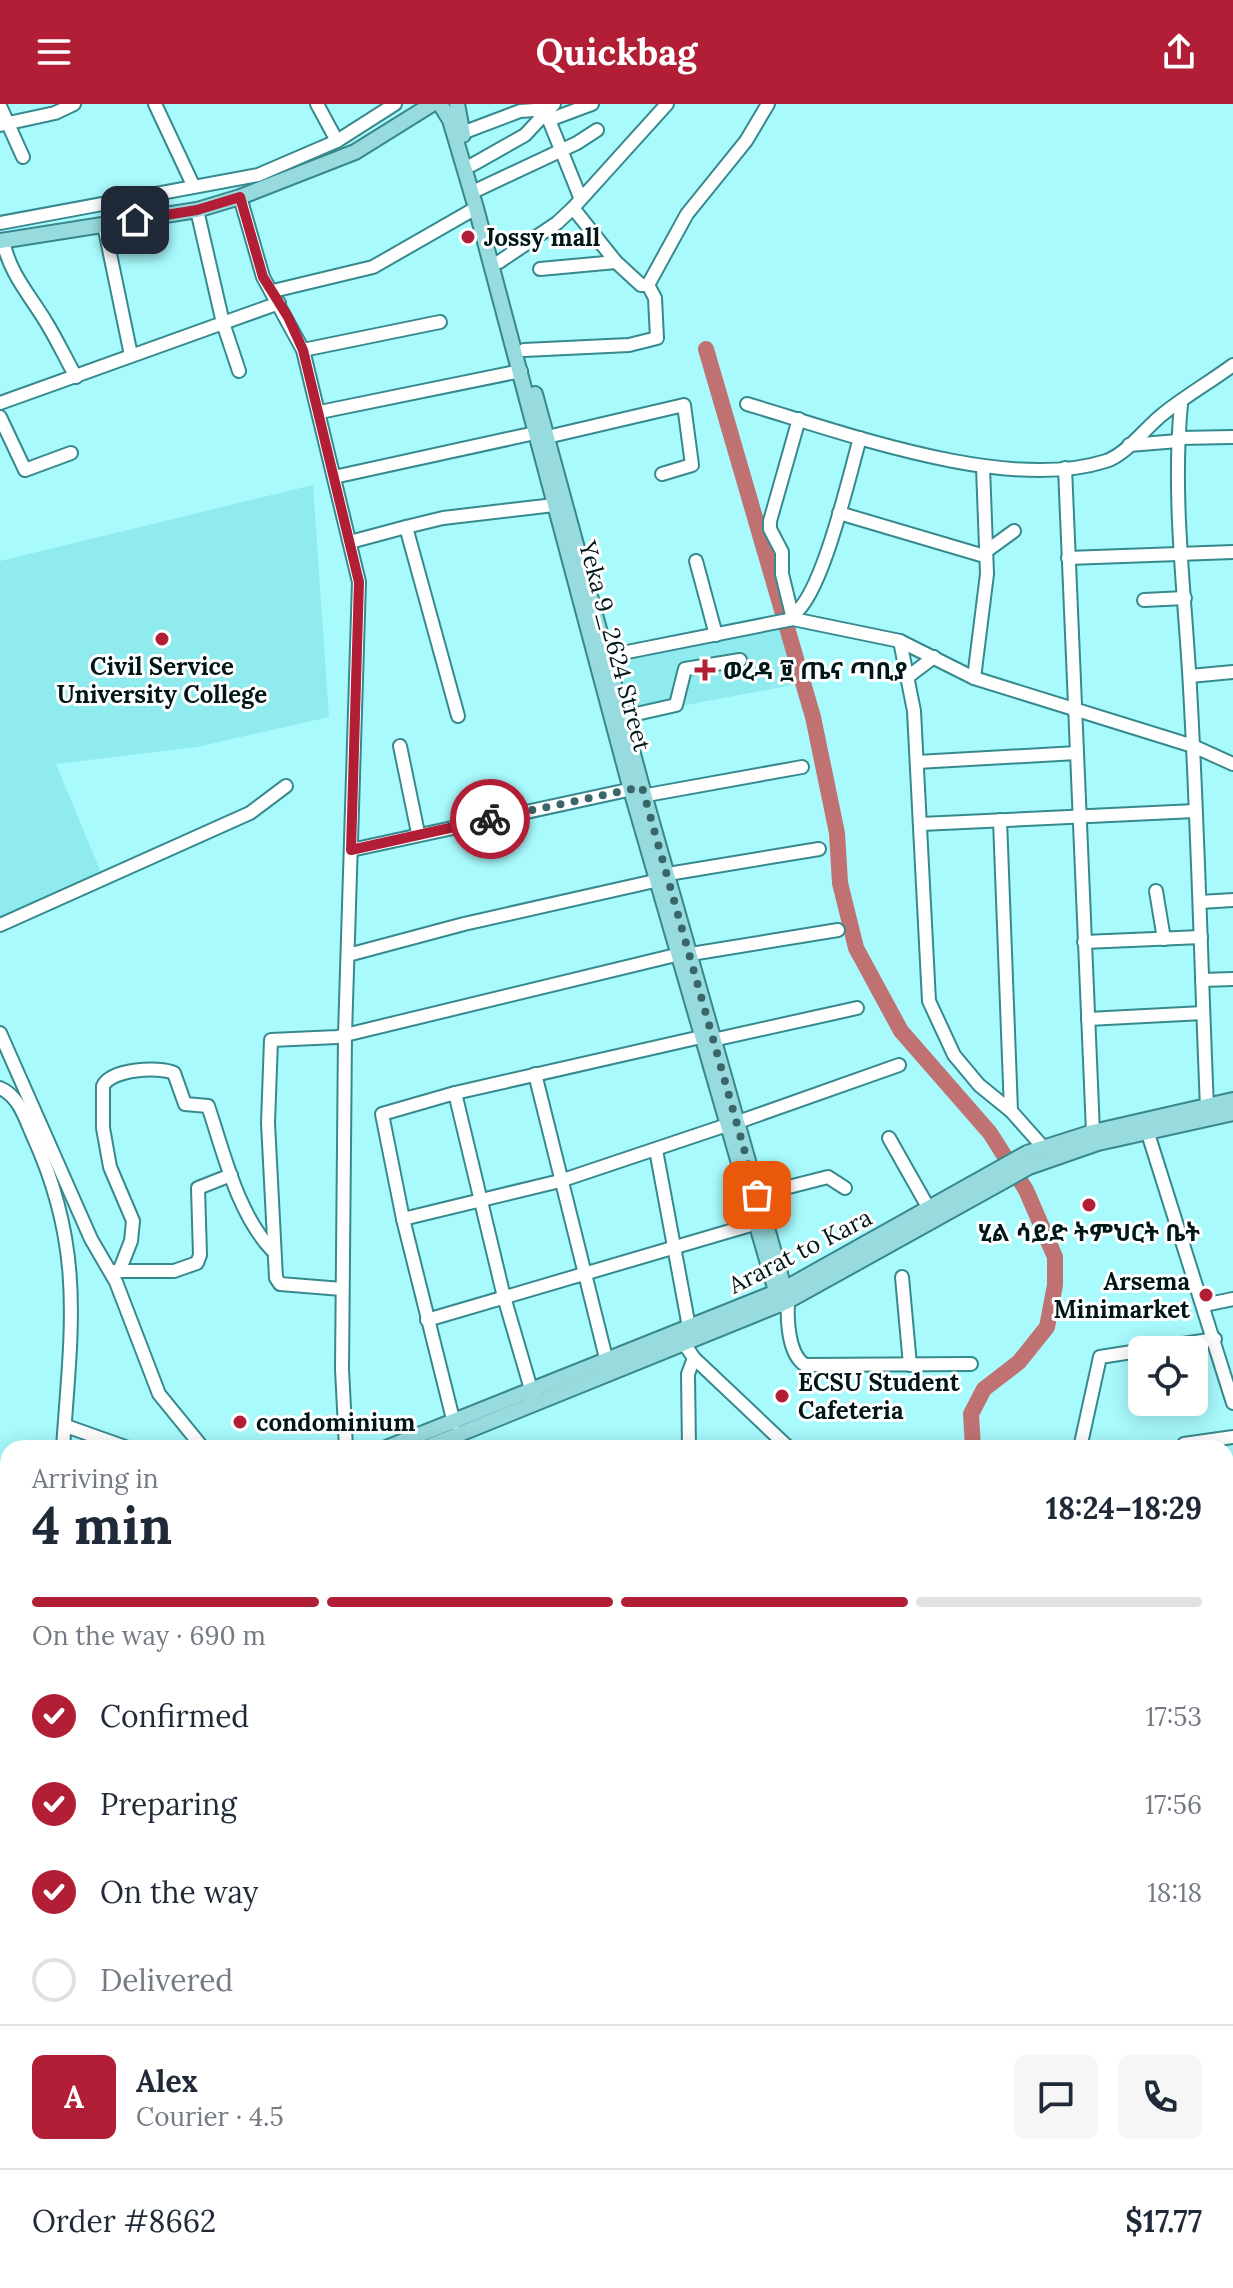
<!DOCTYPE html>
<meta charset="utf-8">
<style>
:root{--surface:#fff;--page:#f6f6f7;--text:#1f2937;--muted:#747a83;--line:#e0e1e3;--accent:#b11e35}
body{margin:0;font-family:Lora,"Noto Sans Ethiopic",serif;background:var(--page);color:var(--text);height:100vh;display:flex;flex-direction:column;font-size:30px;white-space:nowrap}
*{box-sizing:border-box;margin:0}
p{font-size:26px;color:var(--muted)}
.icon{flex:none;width:44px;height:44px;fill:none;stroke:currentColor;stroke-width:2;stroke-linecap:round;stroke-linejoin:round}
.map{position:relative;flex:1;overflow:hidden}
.drawer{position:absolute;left:0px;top:1336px;width:1234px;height:848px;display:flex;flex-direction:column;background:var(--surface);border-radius:24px 24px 0 0;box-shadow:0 4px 20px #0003}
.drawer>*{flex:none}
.fabs{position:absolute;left:1128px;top:1232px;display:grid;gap:16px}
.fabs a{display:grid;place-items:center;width:80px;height:80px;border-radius:12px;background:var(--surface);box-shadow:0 4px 20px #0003;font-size:40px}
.pin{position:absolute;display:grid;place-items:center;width:68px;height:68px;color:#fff;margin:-34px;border-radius:16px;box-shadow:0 4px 12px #0006}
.courier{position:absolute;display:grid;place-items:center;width:80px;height:80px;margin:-40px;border:6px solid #b11e35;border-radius:50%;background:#fff;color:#222;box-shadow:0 2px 10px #0007}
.headline em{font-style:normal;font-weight:700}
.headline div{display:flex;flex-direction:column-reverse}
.headline{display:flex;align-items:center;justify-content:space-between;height:136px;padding:0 32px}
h1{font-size:52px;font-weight:700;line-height:60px}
.bar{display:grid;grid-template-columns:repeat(4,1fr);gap:12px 8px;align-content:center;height:96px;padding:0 32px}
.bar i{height:10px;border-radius:6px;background:var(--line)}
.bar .on{background:var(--accent)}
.bar p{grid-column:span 4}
.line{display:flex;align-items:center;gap:20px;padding:0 32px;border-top:2px solid var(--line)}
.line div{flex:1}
.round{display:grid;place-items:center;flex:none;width:84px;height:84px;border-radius:12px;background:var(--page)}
ol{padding:0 32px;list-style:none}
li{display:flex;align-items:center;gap:24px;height:88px}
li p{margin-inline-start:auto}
li .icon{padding:8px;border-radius:50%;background:var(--accent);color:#fff;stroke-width:4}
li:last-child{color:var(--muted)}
li i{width:44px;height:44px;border:4px solid var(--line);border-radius:50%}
header{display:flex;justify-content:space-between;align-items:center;height:104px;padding:0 32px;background:var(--accent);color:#fff;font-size:36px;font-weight:700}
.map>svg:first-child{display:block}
.built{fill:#90ebef}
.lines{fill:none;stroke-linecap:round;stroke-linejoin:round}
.river{stroke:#c07273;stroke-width:16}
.minor-casing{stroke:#36898d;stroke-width:16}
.major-casing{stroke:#37878b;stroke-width:18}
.minor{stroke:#fff;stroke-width:12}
.major{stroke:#98dbde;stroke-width:14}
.tram{stroke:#2b5154;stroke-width:2}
.done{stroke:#3b6669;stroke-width:8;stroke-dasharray:0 14.4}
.route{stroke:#b11e35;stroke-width:10}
.poi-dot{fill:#b11e35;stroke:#fff;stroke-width:3}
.labels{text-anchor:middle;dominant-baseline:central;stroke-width:6;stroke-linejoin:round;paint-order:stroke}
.poi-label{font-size:24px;font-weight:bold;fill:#001719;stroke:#fff;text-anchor:start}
.street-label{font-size:24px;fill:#001719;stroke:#fff}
</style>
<header><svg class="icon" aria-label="menu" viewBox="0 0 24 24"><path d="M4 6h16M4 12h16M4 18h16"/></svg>Quickbag<svg class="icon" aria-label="share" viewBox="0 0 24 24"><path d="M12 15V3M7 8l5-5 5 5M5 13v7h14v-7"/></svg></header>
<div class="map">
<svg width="1233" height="2184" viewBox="0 0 1233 2184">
<rect width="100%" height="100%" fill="#a8fafd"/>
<g class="built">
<polygon points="313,381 329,613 197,643 56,660 105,778 0,827 0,457"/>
<polygon points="785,516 803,579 623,613 607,552"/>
</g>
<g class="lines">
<g class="river">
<polyline points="706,245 813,613 837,729 840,779 856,844 901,927 990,1029 1026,1086 1055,1153 1055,1181 1047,1223 1019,1258 984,1285 971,1310 973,1344"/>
<polyline points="836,2176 841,2184"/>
</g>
<defs>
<g id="minor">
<polyline points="155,0 193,81"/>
<polyline points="317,0 337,37"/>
<polyline points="0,2 23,53"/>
<polyline points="544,11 549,16 580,93"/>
<polyline points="549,16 592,0"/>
<polyline points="0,21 55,9 74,0"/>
<polyline points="462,29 520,7 549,5"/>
<polyline points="472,61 525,31 554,0"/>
<polyline points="479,85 577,39 597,26"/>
<polyline points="240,93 263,173 303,246 359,478 345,931 342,1265 346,1344"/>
<polyline points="0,119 258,71 337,37 395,0"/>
<polyline points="104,121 131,251"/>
<path d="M3 137C10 170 29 190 46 218 57 236 66 255 76 273"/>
<polyline points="499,158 557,119 573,104 667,0"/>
<polyline points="540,165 616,158"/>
<polyline points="648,181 687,110 746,37 768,0"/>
<polyline points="273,187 373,163 476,104"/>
<polyline points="303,246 440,218"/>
<polyline points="524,246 629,241 657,234 655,194 648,181 641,181 616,158 573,104"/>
<polyline points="239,267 223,219 279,199"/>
<polyline points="0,299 223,219 197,106"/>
<path d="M747 300C845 329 1007 389 1106 357 1127 350 1145 324 1163 310 1184 293 1210 278 1233 261"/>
<path d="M1181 300C1172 395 1185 490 1190 584 1198 724 1201 863 1207 1003"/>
<polyline points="320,308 521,267"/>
<polyline points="0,313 25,366 71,349"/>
<polyline points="547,333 684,301 692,361 662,370"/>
<polyline points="1178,334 1233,333"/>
<polyline points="1129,341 1178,337"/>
<polyline points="1065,364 1093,1028"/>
<polyline points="334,373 535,329"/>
<polyline points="839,409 981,451 1014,427"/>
<polyline points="406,423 443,414 554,401"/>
<polyline points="350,438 406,423 458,612"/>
<polyline points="1068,454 1233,448"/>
<polyline points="696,457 716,531"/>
<polyline points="1144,496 1185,494"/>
<path d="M794 510C823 489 849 372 860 334"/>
<polyline points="793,515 782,470 782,448 770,425 770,417 799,315"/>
<polyline points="900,537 914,607 929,897 954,951 979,981 1011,1007"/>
<polyline points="607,552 793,515 900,537 974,574 1193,642 1233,660"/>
<polyline points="909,572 934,553"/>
<polyline points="1190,572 1233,568"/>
<polyline points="974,574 987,470 983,363"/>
<polyline points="623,613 676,601 685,565 740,556"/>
<polyline points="400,642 418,729"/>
<polyline points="917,658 1077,649"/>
<polyline points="636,693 802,663"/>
<polyline points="1000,716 1011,1007 1043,1043"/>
<polyline points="921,720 1195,707"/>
<polyline points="351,746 637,684"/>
<polyline points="668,770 819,745"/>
<polyline points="1156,787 1164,835"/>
<polyline points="1200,798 1233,796"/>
<polyline points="0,821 250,709 286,682"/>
<polyline points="1084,838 1201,833"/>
<polyline points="691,850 838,826"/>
<polyline points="348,851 464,820 659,776"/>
<polyline points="1202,876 1233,875"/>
<polyline points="1088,915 1203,909"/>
<polyline points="0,929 91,1135 116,1178 159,1290 203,1344"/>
<polyline points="713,936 857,904"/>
<polyline points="535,970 607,1258"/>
<path d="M0 984C19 992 25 1014 33 1032 85 1145 71 1226 63 1344"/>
<polyline points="455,989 504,1193 533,1292"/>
<polyline points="738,1018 899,961"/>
<polyline points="1145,1020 1233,1299"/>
<polyline points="889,1034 928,1103"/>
<polyline points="656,1046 689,1223"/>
<polyline points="757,1091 828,1073 845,1084"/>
<polyline points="403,1115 560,1077 727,1021"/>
<path d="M120 1165 131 1137 133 1117 110 1063 103 1024V982C111 965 159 962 174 969L185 1000 208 1002C224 1049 237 1109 272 1146"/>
<polyline points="114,1167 174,1167 197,1159 200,1151 198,1084 231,1071"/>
<polyline points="902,1173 910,1261"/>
<polyline points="342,1185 280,1180 276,1174 268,1019 271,936 337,933 680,850"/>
<path d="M788 1197C787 1216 788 1250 805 1261L971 1260"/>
<polyline points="1204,1201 1233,1195"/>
<polyline points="427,1216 754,1120"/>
<polyline points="685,1241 694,1254 789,1344"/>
<polyline points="454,1319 403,1115 382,1010 455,989 701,933"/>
<polyline points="66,1322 128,1344"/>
<polyline points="689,1344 688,1270 694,1254"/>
<polyline points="1080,1344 1100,1253 1215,1235"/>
<polyline points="1181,1344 1184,1340 1233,1333"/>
<polyline points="0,1429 8,1427"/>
<polyline points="1226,1429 1233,1429"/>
<polyline points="1226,1526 1233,1525"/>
<polyline points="1226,1588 1233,1588"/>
<polyline points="1226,1665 1233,1667"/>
<polyline points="0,1693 8,1694"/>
<polyline points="0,1833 4,1824 2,1765"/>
<polyline points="0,2082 8,2083"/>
<polyline points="1226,2113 1233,2113"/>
<polyline points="928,2184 929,2176"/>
<polyline points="1029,2184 1029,2176"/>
<polyline points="1099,2184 1099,2176"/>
<polyline points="1171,2184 1171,2176"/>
</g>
<g id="major">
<polyline points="440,0 450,16 476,104 631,686 780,1201"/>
<polyline points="457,0 463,31"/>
<polyline points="0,137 197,106 240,93 355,48 432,0"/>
<polyline points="535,290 642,683 786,1191"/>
<polyline points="386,1344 784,1185 1027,1049 1093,1028 1233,996"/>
<polyline points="425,1344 788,1197 1029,1063 1098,1039 1233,1009"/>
<polyline points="0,1457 8,1455"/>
<polyline points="0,1469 8,1467"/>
<polyline points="1226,1975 1233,1976"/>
<polyline points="1226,2009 1233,2009"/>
<polyline points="153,2184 155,2176"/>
<polyline points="164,2184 165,2176"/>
<polyline points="318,2184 337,2176"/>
<polyline points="405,2184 425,2176"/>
</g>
</defs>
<use href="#minor" class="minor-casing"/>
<use href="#major" class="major-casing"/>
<use href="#minor" class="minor"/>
<use href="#major" class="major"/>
<g class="tram">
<polyline points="1226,1988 1233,1989"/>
<polyline points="348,2184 368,2176"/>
<polyline points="366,2184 386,2176"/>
</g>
</g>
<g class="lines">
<polyline class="done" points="490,715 642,683 757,1091"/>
<polyline class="route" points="135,116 197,106 240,93 263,173 288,213 303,246 359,478 351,746 490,715"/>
</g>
<g class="poi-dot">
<circle cx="468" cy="133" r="8"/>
<circle cx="162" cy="535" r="8"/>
<path d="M701 554h8v8h8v8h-8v8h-8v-8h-8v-8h8z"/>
<circle cx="1089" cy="1101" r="8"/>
<circle cx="1206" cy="1191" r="8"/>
<circle cx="782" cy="1292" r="8"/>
<circle cx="240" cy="1318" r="8"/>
</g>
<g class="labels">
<g class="poi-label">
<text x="484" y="133">Jossy mall</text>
<text x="162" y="562" text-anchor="middle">Civil Service<tspan x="162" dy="28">University College</tspan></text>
<text x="723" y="566">ወረዳ ፱ ጤና ጣቢያ</text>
<text x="1089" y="1128" text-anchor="middle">ሂል ሳይድ ትምህርት ቤት</text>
<text x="1190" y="1177" text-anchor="end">Arsema<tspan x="1190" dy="28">Minimarket</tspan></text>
<text x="798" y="1278">ECSU Student<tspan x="798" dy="28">Cafeteria</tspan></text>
<text x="256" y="1318">condominium</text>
</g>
<g class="street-label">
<text transform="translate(615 542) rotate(75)">Yeka 9_2624 Street</text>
<text transform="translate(800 1147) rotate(-27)">Ararat to Kara</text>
</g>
</g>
</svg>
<div class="fabs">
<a><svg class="icon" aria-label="locate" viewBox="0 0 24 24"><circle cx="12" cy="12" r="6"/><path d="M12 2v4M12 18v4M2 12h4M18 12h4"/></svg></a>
</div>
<div class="pin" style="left:757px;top:1091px;background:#ea580c"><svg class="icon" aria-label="bag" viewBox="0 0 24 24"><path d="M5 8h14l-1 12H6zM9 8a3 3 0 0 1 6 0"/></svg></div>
<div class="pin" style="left:135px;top:116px;background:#1f2937"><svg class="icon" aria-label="home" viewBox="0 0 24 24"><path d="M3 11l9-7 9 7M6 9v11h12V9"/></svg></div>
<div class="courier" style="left:490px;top:715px"><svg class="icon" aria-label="bike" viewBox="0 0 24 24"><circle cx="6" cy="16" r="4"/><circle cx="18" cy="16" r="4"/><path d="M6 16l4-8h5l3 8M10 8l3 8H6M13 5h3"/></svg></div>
<section class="drawer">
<div class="headline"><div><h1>4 min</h1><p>Arriving in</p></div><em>18:24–18:29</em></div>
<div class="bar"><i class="on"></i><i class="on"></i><i class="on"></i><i></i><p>On the way · 690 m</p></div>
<ol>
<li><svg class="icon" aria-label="check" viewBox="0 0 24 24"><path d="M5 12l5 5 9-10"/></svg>Confirmed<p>17:53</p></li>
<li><svg class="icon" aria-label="check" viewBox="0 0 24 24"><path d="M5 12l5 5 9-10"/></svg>Preparing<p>17:56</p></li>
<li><svg class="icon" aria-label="check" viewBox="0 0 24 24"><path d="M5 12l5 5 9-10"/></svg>On the way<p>18:18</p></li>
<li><i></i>Delivered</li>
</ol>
<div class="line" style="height:144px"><b class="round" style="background:var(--accent);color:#fff">A</b><div><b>Alex</b><p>Courier · 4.5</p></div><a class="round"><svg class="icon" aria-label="chat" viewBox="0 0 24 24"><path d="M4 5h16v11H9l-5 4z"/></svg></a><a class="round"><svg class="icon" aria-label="phone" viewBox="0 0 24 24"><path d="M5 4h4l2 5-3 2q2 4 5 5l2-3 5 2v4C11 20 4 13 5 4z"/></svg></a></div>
<div class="line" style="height:104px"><div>Order #8662</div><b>$17.77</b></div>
</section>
</div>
